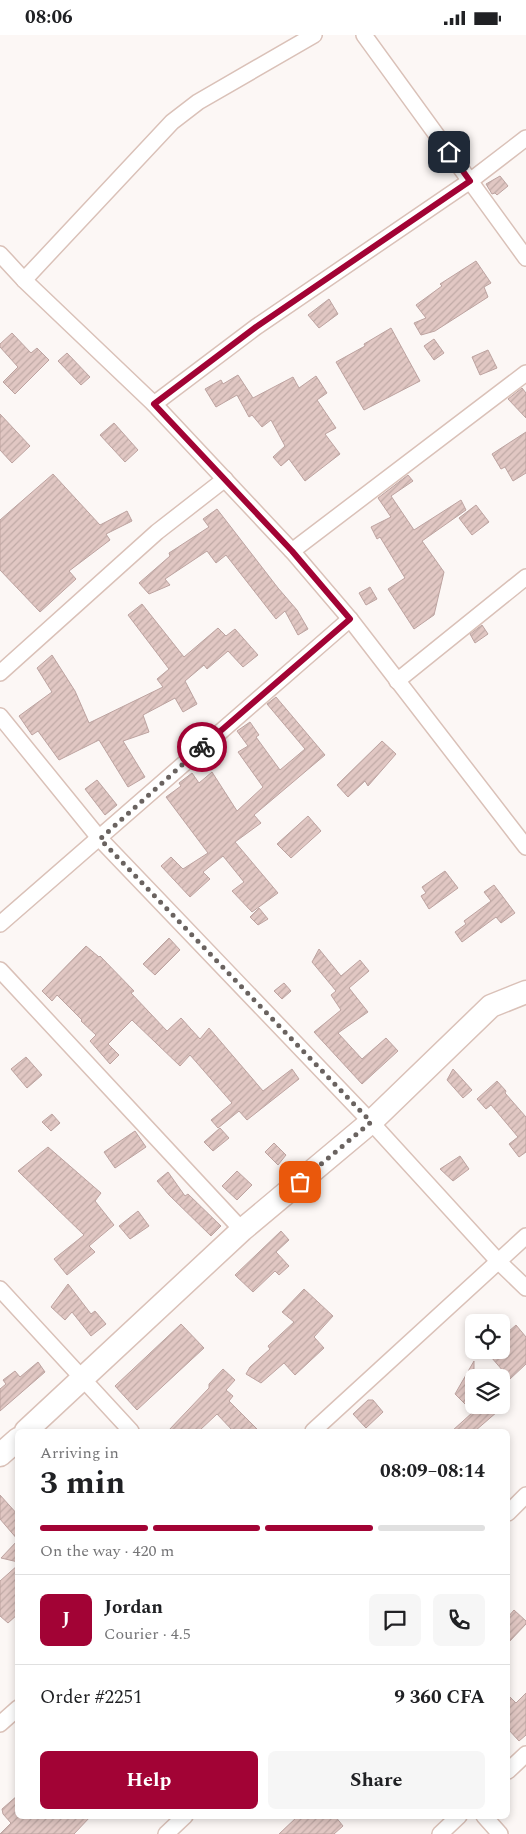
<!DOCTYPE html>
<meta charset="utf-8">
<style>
:root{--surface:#fff;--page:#f6f6f6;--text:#202124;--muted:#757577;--line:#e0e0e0;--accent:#a20335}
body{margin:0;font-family:Spectral,serif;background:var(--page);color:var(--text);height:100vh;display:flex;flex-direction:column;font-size:19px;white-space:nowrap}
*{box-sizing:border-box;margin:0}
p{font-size:16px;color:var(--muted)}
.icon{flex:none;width:28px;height:28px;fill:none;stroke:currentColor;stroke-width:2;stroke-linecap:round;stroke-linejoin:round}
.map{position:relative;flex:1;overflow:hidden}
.panel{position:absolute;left:15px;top:1394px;width:495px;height:390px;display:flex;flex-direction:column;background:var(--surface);border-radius:8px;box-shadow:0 2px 8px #0003}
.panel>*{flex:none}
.fabs{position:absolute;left:465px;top:1279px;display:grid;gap:10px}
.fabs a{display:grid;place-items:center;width:45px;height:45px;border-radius:8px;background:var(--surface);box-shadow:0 2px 8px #0003;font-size:25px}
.pin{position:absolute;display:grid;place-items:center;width:42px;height:42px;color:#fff;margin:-21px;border-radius:10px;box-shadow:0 2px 8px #0006}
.courier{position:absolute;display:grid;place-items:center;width:50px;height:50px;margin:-25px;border:4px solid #a20335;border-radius:50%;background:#fff;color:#222;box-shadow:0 1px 6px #0007}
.summary em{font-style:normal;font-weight:700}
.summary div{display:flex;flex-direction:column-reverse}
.summary{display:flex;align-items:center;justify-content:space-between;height:85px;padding:0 25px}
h1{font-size:32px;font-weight:700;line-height:38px}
.bar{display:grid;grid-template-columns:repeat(4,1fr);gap:8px 5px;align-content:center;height:60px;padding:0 25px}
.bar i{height:6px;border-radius:4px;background:var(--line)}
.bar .selected{background:var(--accent)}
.bar p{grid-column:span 4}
.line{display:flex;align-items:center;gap:12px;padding:0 25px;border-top:1px solid var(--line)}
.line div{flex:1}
.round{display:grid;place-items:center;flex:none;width:52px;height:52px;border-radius:8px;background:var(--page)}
.button{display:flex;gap:10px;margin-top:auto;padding:10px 25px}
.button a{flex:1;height:58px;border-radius:8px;background:var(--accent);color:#fff;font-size:20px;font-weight:700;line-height:58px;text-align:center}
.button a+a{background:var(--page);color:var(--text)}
.status{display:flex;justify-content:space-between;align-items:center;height:35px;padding:0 25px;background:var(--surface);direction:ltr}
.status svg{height:14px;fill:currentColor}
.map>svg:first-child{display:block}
.building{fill:url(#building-hatch);stroke:#bda3a0}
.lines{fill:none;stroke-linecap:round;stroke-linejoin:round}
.street-casing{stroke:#dac1b8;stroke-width:18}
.secondary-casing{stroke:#dac1b8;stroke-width:25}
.street{stroke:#fff;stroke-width:15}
.secondary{stroke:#fff;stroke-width:22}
.done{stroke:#6a6360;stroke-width:5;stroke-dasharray:0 9}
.route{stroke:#a20335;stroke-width:6}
</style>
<div class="status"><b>08:06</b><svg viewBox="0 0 49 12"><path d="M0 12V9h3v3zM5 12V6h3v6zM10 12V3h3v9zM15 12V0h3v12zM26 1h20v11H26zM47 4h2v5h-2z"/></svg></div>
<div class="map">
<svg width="526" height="1799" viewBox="0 0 526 1799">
<defs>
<pattern id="building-hatch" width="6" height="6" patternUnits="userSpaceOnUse" patternTransform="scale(1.25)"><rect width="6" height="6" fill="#e1c7c3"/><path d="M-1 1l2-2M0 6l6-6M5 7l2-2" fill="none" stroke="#c0aaa6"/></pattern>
</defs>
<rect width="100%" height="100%" fill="#fcf7f5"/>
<g class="building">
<polygon points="500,141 508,151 497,160 495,158 492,159 486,149"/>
<polygon points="476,226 491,248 484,252 488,262 435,296 421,300 414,288 426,283 416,270 442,251 440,249"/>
<polygon points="329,264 338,279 319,293 308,280"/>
<polygon points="391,293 420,346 364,375 336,327 365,311 364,309"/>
<polygon points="12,298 31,318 37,313 49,325 15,359 3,347 18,332 0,312 0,309"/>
<polygon points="434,304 444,318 434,325 424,311"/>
<polygon points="488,315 497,333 480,340 472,322"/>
<polygon points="67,318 90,342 81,350 58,326"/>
<polygon points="238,340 253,363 293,342 299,353 316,341 327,358 317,365 336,393 325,399 340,419 305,446 289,424 281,431 273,422 285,411 271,385 262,392 252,380 249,382 237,360 216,372 205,354 221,345 223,349"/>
<polygon points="522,353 526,358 526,383 508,364"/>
<polygon points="0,379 30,411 12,428 0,415"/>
<polygon points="114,388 138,415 125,427 100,400"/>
<polygon points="526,397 526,438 513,446 505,432 501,434 492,419"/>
<polygon points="53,439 100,490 127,476 132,486 106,499 110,505 69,536 76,544 40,577 0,535 0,485"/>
<polygon points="408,440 413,446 391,461 414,495 461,465 466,475 422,506 444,537 434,580 414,594 388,554 405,543 380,502 377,504 371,492 391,482 378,463"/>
<polygon points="476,470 489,487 472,500 459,483"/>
<polygon points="217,474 278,553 297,575 308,594 298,600 285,576 276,584 226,520 216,528 207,516 165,544 170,550 149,559 139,548 170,521 169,518 209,492 203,484"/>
<polygon points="370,552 377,564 366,570 359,558"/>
<polygon points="142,569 184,622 218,593 226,601 235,594 258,620 243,632 228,616 207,634 204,630 185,646 197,669 183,677 175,663 143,680 149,697 123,706 145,742 128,752 99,705 59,725 38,696 32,700 19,681 52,657 37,633 52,620 75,656 89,688 163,652 157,644 169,634 128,580"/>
<polygon points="482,590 488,599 475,608 470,599"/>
<polygon points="276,662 325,720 254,780 261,788 235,807 278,858 252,877 232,856 244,847 223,821 203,837 210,844 190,862 161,831 171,822 183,834 208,818 166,762 181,751 179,748 192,738 199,748 212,737 237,776 263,752 238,717 248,711 237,696 250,687 259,700 256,702 280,735 305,714 267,669"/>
<polygon points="382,706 396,719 368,751 365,746 348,762 337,750"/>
<polygon points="97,745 117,770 105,780 85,754"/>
<polygon points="308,781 321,796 291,823 277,809"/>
<polygon points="445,836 458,853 429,874 421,861 426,858 422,852"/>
<polygon points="494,850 515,878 501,888 496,882 462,907 455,897 466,889 464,886 491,866 484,857"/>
<polygon points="259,873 268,884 258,890 250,882"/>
<polygon points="169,903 180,915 155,940 143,929"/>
<polygon points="86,911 99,922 100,921 134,956 131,958 167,996 181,983 200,1004 209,993 263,1056 292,1034 299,1044 247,1085 239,1076 218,1093 211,1085 232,1068 190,1020 180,1031 132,985 108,1009 119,1020 110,1029 90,1006 96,1000 81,986 82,985 57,960 52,966 42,956"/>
<polygon points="319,914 341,941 360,925 369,936 349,953 368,977 338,998 362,1024 386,1003 398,1016 362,1049 314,997 341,975 331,960 336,956 312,927"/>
<polygon points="284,948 291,956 282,964 274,956"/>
<polygon points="26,1022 42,1040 27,1053 11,1034"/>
<polygon points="453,1034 472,1055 463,1063 447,1045"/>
<polygon points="497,1046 506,1056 505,1058 526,1082 526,1117 519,1122 509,1109 518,1102 491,1070 486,1074 477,1064"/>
<polygon points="52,1079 60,1088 51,1096 42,1087"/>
<polygon points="220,1093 229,1103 213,1116 204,1107"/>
<polygon points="135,1096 146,1112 115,1133 104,1117"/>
<polygon points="274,1108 286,1120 278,1130 265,1117"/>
<polygon points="48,1112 101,1158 95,1166 114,1190 89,1211 95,1217 67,1240 54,1224 84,1200 18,1136"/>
<polygon points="460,1121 469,1134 453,1146 440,1134"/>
<polygon points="237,1136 252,1150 237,1165 222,1151"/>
<polygon points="168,1137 185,1161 188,1159 221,1191 211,1201 169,1160 157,1146"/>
<polygon points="138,1176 149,1191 130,1204 119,1191"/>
<polygon points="281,1196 289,1205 276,1217 289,1231 279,1240 275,1236 253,1257 235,1240"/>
<polygon points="68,1249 91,1279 95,1276 106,1289 91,1301 72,1277 65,1285 51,1272"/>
<polygon points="304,1254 333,1281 314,1302 324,1313 295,1340 284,1328 261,1348 246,1339 250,1332 270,1314 268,1311 294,1287 282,1277"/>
<polygon points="181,1289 204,1313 137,1375 115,1351"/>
<polygon points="516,1290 526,1302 526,1329 510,1344 485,1315 501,1315 501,1303"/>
<polygon points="474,1326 474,1370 505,1370 475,1396 452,1396 473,1377 455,1359"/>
<polygon points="38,1327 45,1337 0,1376 0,1354 6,1349 3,1345 15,1336 20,1342"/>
<polygon points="223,1334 235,1345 226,1355 233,1361 229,1366 259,1396 233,1396 217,1379 199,1396 168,1396 209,1353 209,1349"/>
<polygon points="368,1365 373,1365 383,1377 366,1393 353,1379"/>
<polygon points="0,1460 18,1480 18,1505 0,1484"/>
<polygon points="18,1505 18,1527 1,1523"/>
<polygon points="18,1530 18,1579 8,1588 0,1581 0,1546"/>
<polygon points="514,1575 526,1586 526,1589 508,1608 508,1582"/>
<polygon points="526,1658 526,1700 519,1706 508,1694 508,1660 516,1668"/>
<polygon points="18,1760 18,1781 91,1781 74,1799 0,1799 11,1788 3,1779 2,1774"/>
<polygon points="298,1781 335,1781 343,1791 334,1799 279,1799"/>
</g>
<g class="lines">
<defs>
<g id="street">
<polyline points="364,0 526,223"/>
<polyline points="0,219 24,245 154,369 292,516 350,584 526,812"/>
<polyline points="24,245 172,87 198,67 314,0"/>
<polyline points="154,369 256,292 470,146 526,103"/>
<polyline points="292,516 526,338"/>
<polyline points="0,638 157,497 225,444"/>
<polyline points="397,646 526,542"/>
<polyline points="0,681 100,804 371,1087 498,1226 526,1253"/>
<polyline points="0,889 350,584"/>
<polyline points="0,935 242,1195"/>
<polyline points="0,1254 131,1396"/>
<polyline points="313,1396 526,1201"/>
<polyline points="508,1478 526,1460"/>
<polyline points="0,1689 18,1673"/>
<polyline points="508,1736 526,1719"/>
<polyline points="484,1781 500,1799"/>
<polyline points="166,1799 185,1781"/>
<polyline points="440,1799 459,1781"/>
</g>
<g id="secondary">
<polyline points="26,1396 242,1195 371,1087 491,971 526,957"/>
<polyline points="0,1420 18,1404"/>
</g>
</defs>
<use href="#street" class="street-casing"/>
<use href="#secondary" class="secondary-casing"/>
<use href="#street" class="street"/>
<use href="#secondary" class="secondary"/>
</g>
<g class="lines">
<polyline class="done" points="202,712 100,804 371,1087 300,1147"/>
<polyline class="route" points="202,712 350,584 292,516 154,369 256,292 470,146 449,117"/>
</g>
</svg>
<div class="fabs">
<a><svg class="icon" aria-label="locate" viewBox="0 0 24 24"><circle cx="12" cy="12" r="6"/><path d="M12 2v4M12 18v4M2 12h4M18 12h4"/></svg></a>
<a><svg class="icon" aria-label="layers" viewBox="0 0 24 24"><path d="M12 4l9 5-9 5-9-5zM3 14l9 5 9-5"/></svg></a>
</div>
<div class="pin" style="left:300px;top:1147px;background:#ea580c"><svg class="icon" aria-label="bag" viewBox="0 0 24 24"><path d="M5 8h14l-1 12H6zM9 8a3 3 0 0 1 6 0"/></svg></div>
<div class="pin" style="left:449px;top:117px;background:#1f2937"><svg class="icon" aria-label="home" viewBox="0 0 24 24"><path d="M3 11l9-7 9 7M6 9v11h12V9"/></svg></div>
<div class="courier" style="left:202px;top:712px"><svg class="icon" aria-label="bike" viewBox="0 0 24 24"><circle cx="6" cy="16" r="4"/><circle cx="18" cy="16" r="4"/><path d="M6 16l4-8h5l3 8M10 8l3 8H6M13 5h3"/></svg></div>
<section class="panel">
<div class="summary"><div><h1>3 min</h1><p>Arriving in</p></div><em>08:09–08:14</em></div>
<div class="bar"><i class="selected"></i><i class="selected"></i><i class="selected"></i><i></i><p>On the way · 420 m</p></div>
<div class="line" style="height:90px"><b class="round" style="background:var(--accent);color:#fff">J</b><div><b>Jordan</b><p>Courier · 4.5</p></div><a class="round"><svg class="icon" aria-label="chat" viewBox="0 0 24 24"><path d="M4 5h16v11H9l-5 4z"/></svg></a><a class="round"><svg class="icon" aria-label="phone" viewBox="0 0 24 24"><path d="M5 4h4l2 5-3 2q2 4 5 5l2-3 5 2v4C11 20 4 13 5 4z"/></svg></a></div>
<div class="line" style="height:65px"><div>Order #2251</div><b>9 360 CFA</b></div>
<div class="button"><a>Help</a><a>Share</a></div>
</section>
</div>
